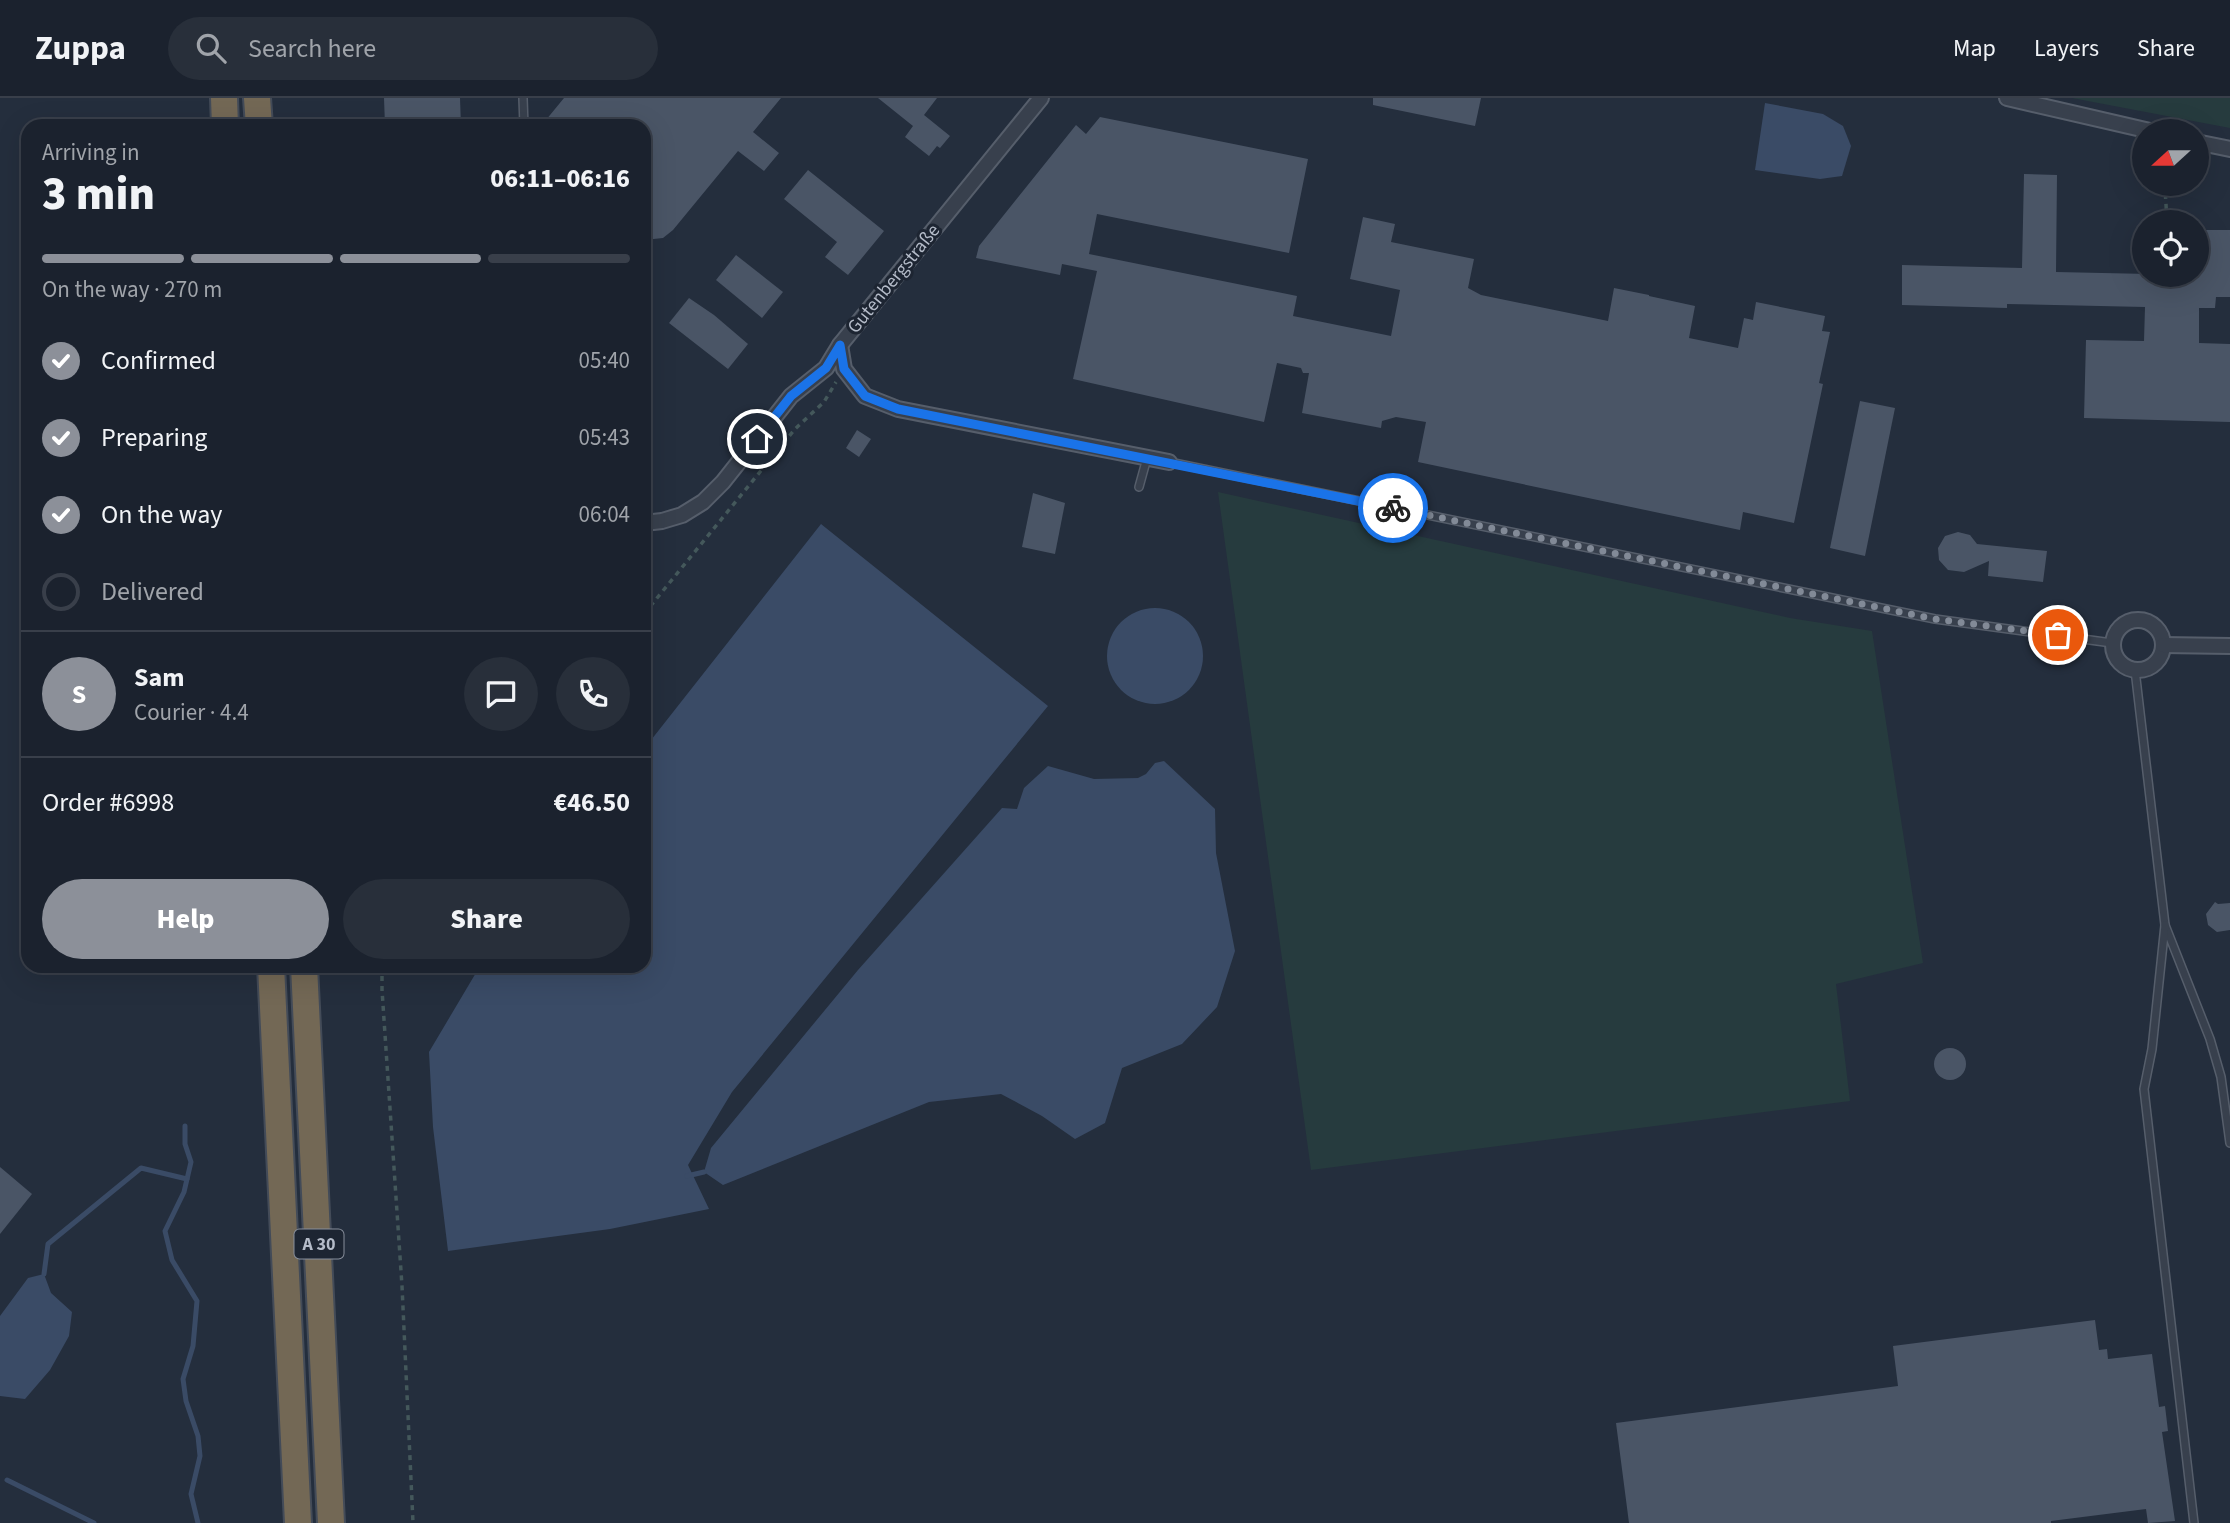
<!DOCTYPE html>
<meta charset="utf-8">
<style>
:root{--surface:#1b222e;--page:#282f3a;--text:#f1f3f6;--muted:#a0a4aa;--line:#393f4a;--accent:#8c9099}
body{margin:0;font-family:"Source Sans 3",sans-serif;background:var(--page);color:var(--text);height:100vh;display:flex;flex-direction:column;font-size:26px;white-space:nowrap}
*{box-sizing:border-box;margin:0}
p{font-size:23px;color:var(--muted)}
.icon{flex:none;width:38px;height:38px;fill:none;stroke:currentColor;stroke-width:2;stroke-linecap:round;stroke-linejoin:round}
.map{position:relative;flex:1;overflow:hidden}
.sheet{position:absolute;left:21px;top:21px;width:630px;height:854px;display:flex;flex-direction:column;background:var(--surface);border-radius:21px;box-shadow:0 7px 28px #0002,0 0 0 2px var(--line)}
.sheet>*{flex:none}
.needle{width:46px;rotate:249deg}
.tools{position:absolute;left:2132px;top:21px;display:grid;gap:14px}
.tools a{display:grid;place-items:center;width:77px;height:77px;border-radius:50%;background:var(--surface);box-shadow:0 7px 28px #0002,0 0 0 2px var(--line);font-size:35px}
.pin{position:absolute;display:grid;place-items:center;width:60px;height:60px;color:#fff;margin:-30px;border:4px solid #fff;border-radius:50%;box-shadow:0 2px 7px #0007}
.courier{position:absolute;display:grid;place-items:center;width:70px;height:70px;margin:-35px;border:5px solid #1a73e8;border-radius:50%;background:#fff;color:#222;box-shadow:0 2px 9px #0007}
.head em{font-style:normal;font-weight:800}
.head div{display:flex;flex-direction:column-reverse}
.head{display:flex;align-items:center;justify-content:space-between;height:119px;padding:0 21px}
h1{font-size:46px;font-weight:800;line-height:52px}
.bar{display:grid;grid-template-columns:repeat(4,1fr);gap:10px 7px;align-content:center;height:84px;padding:0 21px}
.bar i{height:9px;border-radius:5px;background:var(--line)}
.bar .current{background:var(--accent)}
.bar p{grid-column:span 4}
.line{display:flex;align-items:center;gap:18px;padding:0 21px;border-top:2px solid var(--line)}
.line div{flex:1}
.round{display:grid;place-items:center;flex:none;width:74px;height:74px;border-radius:37px;background:var(--page)}
ol{padding:0 21px;list-style:none}
li{display:flex;align-items:center;gap:21px;height:77px}
li p{margin-inline-start:auto}
li .icon{padding:7px;border-radius:50%;background:var(--accent);color:#fff;stroke-width:4}
li:last-child{color:var(--muted)}
li i{width:38px;height:38px;border:4px solid var(--line);border-radius:50%}
.cta{display:flex;gap:14px;margin-top:auto;padding:14px 21px}
.cta a{flex:1;height:80px;border-radius:42px;background:var(--accent);color:#fff;font-size:28px;font-weight:800;line-height:80px;text-align:center}
.cta a+a{background:var(--page);color:var(--text)}
header{display:flex;align-items:center;gap:42px;box-sizing:border-box;height:98px;padding:0 35px;background:var(--surface);border-bottom:2px solid var(--line)}
header strong{font-size:33px}
nav{display:flex;gap:38px;margin-inline-start:auto;font-size:24px}
.search{width:490px;height:63px;background:var(--page);display:flex;align-items:center;gap:18px;box-sizing:border-box;padding:0 24px;border-radius:38px;color:var(--muted);font-size:26px}
.map>svg:first-child{display:block}
.green{fill:#263b3e}
.water{fill:#3a4b66}
.lines{fill:none;stroke-linecap:round;stroke-linejoin:round}
.stream{stroke:#3a4b66;stroke-width:5}
.building{fill:#4a5566}
.service-casing{stroke:#565e6b;stroke-width:10}
.minor-casing{stroke:#565e6b;stroke-width:18}
.motorway-casing{stroke:#434b58;stroke-width:30}
.path{stroke:#44585b;stroke-width:3.5;stroke-dasharray:5 5;stroke-linecap:butt}
.service{stroke:#38404d;stroke-width:7}
.minor{stroke:#38404d;stroke-width:14}
.motorway{stroke:#736855;stroke-width:26}
.done{stroke:#828a97;stroke-width:7;stroke-dasharray:0 12.6}
.route{stroke:#1a73e8;stroke-width:9}
.labels{text-anchor:middle;dominant-baseline:central;stroke-width:6;stroke-linejoin:round;paint-order:stroke}
.shield{fill:#1d2532;stroke:#878e9b;stroke-width:2}
.shield-label{font-size:18px;font-weight:bold;fill:#b4bbc8}
.street-label{font-size:19px;fill:#b4bbc8;stroke:#1d2532}
</style>
<header>
<strong>Zuppa</strong>
<div class="search"><svg class="icon" aria-label="search" viewBox="0 0 24 24"><circle cx="10" cy="10" r="6"/><path d="M15 15l6 6"/></svg>Search here</div>
<nav><a>Map</a><a>Layers</a><a>Share</a></nav>
</header>
<div class="map">
<svg width="2230" height="1425" viewBox="0 0 2230 1425">
<rect width="100%" height="100%" fill="#242e3d"/>
<g class="green">
<polygon points="2072,0 2230,0 2230,30"/>
<polygon points="1218,394 1790,520 1872,533 1923,865 1836,886 1850,1003 1311,1072"/>
</g>
<g class="water">
<polygon points="1765,5 1823,16 1843,28 1851,48 1842,78 1820,81 1755,72"/>
<polygon points="821,426 1048,608 732,994 688,1067 709,1111 610,1131 448,1153 433,1029 429,954 480,868 644,868 644,651"/>
<circle cx="1155" cy="558" r="48"/>
<polygon points="1164,663 1215,711 1216,755 1235,853 1217,909 1182,946 1122,970 1105,1025 1075,1041 1042,1018 1001,996 929,1004 723,1087 704,1074 711,1050 858,872 1002,710 1017,711 1024,690 1048,668 1094,681 1138,680 1146,676 1155,665"/>
<polygon points="44,1176 51,1195 72,1214 69,1238 50,1272 25,1301 0,1298 0,1218 28,1180"/>
</g>
<g class="lines">
<g class="stream">
<polyline points="185,1028 185,1046 191,1064 184,1094 165,1133 172,1162 197,1203 193,1248 183,1281 186,1303 198,1338 200,1358 191,1396 198,1425"/>
<polyline points="687,1078 704,1074"/>
<polyline points="44,1176 48,1146 141,1070 187,1081"/>
<polyline points="7,1382 94,1425"/>
</g>
</g>
<g class="building">
<polygon points="384,0 460,0 461,28 385,28"/>
<polygon points="564,0 781,0 753,34 779,55 764,73 738,53 673,132 663,140 644,142 644,28 541,28"/>
<polygon points="878,0 937,0 924,17 950,38 940,50 937,48 929,58 905,39 913,28"/>
<polygon points="1373,0 1481,0 1475,28 1373,7"/>
<polygon points="1100,19 1308,61 1289,155 1097,116 1089,156 1297,198 1293,218 1391,238 1400,192 1350,181 1363,119 1395,126 1391,144 1474,161 1468,190 1481,197 1608,223 1614,190 1649,197 1649,198 1695,208 1689,240 1738,250 1744,220 1753,222 1756,204 1825,218 1822,233 1830,234 1819,285 1823,286 1794,425 1743,414 1740,432 1418,364 1426,324 1396,319 1382,323 1381,330 1302,315 1309,275 1303,275 1301,270 1277,265 1264,324 1073,281 1097,173 1062,166 1060,177 976,160 979,148 1076,27 1086,36"/>
<polygon points="808,72 884,133 848,177 825,159 837,144 784,101"/>
<polygon points="2024,76 2057,77 2056,174 2196,177 2196,132 2230,132 2230,199 2216,199 2215,210 2199,210 2199,245 2230,246 2230,324 2084,320 2086,242 2144,243 2145,209 2007,206 2007,210 1902,207 1902,167 2022,170"/>
<polygon points="736,157 783,194 762,220 716,182"/>
<polygon points="689,200 714,217 748,246 728,271 669,225"/>
<polygon points="1860,303 1895,310 1865,458 1830,450"/>
<polygon points="857,332 871,341 859,359 846,350"/>
<polygon points="1033,395 1065,405 1055,456 1022,449"/>
<polygon points="1958,434 1970,437 1977,446 2047,453 2043,484 1988,478 1989,463 1964,474 1948,472 1939,462 1938,450 1945,438"/>
<polygon points="2215,804 2218,806 2230,805 2230,832 2217,834 2208,827 2206,816"/>
<circle cx="1950" cy="966" r="16"/>
<polygon points="0,1069 32,1096 0,1136"/>
<polygon points="2095,1222 2099,1252 2107,1251 2108,1261 2152,1256 2159,1309 2165,1308 2168,1333 2162,1334 2175,1423 2148,1425 2146,1411 2051,1423 2051,1425 1629,1425 1616,1325 1898,1288 1893,1248"/>
</g>
<g class="lines">
<defs>
<g id="service">
<polyline points="523,0 524,28"/>
<polyline points="1169,364 1935,521 2112,545"/>
<polyline points="1139,389 1147,360"/>
<polyline points="2135,572 2165,827 2210,941 2221,979 2230,1045"/>
<polyline points="2165,827 2152,951 2144,991 2194,1425"/>
</g>
<g id="minor">
<polyline points="2007,0 2150,33"/>
<polyline points="2196,44 2230,51"/>
<polyline points="840,247 844,271 865,298 898,311 1169,364"/>
<polyline points="644,425 662,423 682,417 703,404 723,384 791,298 826,270 840,247 1041,0"/>
<circle cx="2138" cy="547" r="25"/>
<polyline points="2163,547 2230,548"/>
</g>
<g id="motorway">
<polyline points="224,0 225,28"/>
<polyline points="257,0 259,28"/>
<polyline points="271,868 298,1425"/>
<polyline points="304,868 331,1425"/>
</g>
</defs>
<use href="#service" class="service-casing"/>
<use href="#minor" class="minor-casing"/>
<use href="#motorway" class="motorway-casing"/>
<g class="path">
<polyline points="2166,86 2165,89 2167,124"/>
<polyline points="644,516 795,331 824,304 836,284"/>
<polyline points="382,868 382,892 402,1188 413,1425"/>
</g>
<use href="#service" class="service"/>
<use href="#minor" class="minor"/>
<use href="#motorway" class="motorway"/>
</g>
<g class="lines">
<polyline class="done" points="1393,410 1935,521 2058,537"/>
<polyline class="route" points="757,341 791,298 826,270 840,247 844,271 865,298 898,311 1393,410"/>
</g>
<g class="labels">
<rect class="shield" x="294.5" y="1131.5" width="49" height="29" rx="5"/>
<g class="shield-label">
<text x="319" y="1146">A 30</text>
</g>
<g class="street-label">
<text transform="translate(894 181) rotate(-51)">Gutenbergstraße</text>
</g>
</g>
</svg>
<div class="tools">
<a><svg class="needle" viewBox="-14 -14 28 28"><path d="M0-13l5 13h-10z" fill="#e53935"/><path d="M0 13l5-13h-10z" fill="#a0a4aa"/></svg></a>
<a><svg class="icon" aria-label="locate" viewBox="0 0 24 24"><circle cx="12" cy="12" r="6"/><path d="M12 2v4M12 18v4M2 12h4M18 12h4"/></svg></a>
</div>
<div class="pin" style="left:2058px;top:537px;background:#ea580c"><svg class="icon" aria-label="bag" viewBox="0 0 24 24"><path d="M5 8h14l-1 12H6zM9 8a3 3 0 0 1 6 0"/></svg></div>
<div class="pin" style="left:757px;top:341px;background:#1f2937"><svg class="icon" aria-label="home" viewBox="0 0 24 24"><path d="M3 11l9-7 9 7M6 9v11h12V9"/></svg></div>
<div class="courier" style="left:1393px;top:410px"><svg class="icon" aria-label="bike" viewBox="0 0 24 24"><circle cx="6" cy="16" r="4"/><circle cx="18" cy="16" r="4"/><path d="M6 16l4-8h5l3 8M10 8l3 8H6M13 5h3"/></svg></div>
<section class="sheet">
<div class="head"><div><h1>3 min</h1><p>Arriving in</p></div><em>06:11–06:16</em></div>
<div class="bar"><i class="current"></i><i class="current"></i><i class="current"></i><i></i><p>On the way · 270 m</p></div>
<ol>
<li><svg class="icon" aria-label="check" viewBox="0 0 24 24"><path d="M5 12l5 5 9-10"/></svg>Confirmed<p>05:40</p></li>
<li><svg class="icon" aria-label="check" viewBox="0 0 24 24"><path d="M5 12l5 5 9-10"/></svg>Preparing<p>05:43</p></li>
<li><svg class="icon" aria-label="check" viewBox="0 0 24 24"><path d="M5 12l5 5 9-10"/></svg>On the way<p>06:04</p></li>
<li><i></i>Delivered</li>
</ol>
<div class="line" style="height:126px"><b class="round" style="background:var(--accent);color:#fff">S</b><div><b>Sam</b><p>Courier · 4.4</p></div><a class="round"><svg class="icon" aria-label="chat" viewBox="0 0 24 24"><path d="M4 5h16v11H9l-5 4z"/></svg></a><a class="round"><svg class="icon" aria-label="phone" viewBox="0 0 24 24"><path d="M5 4h4l2 5-3 2q2 4 5 5l2-3 5 2v4C11 20 4 13 5 4z"/></svg></a></div>
<div class="line" style="height:91px"><div>Order #6998</div><b>€46.50</b></div>
<div class="cta"><a>Help</a><a>Share</a></div>
</section>
</div>
